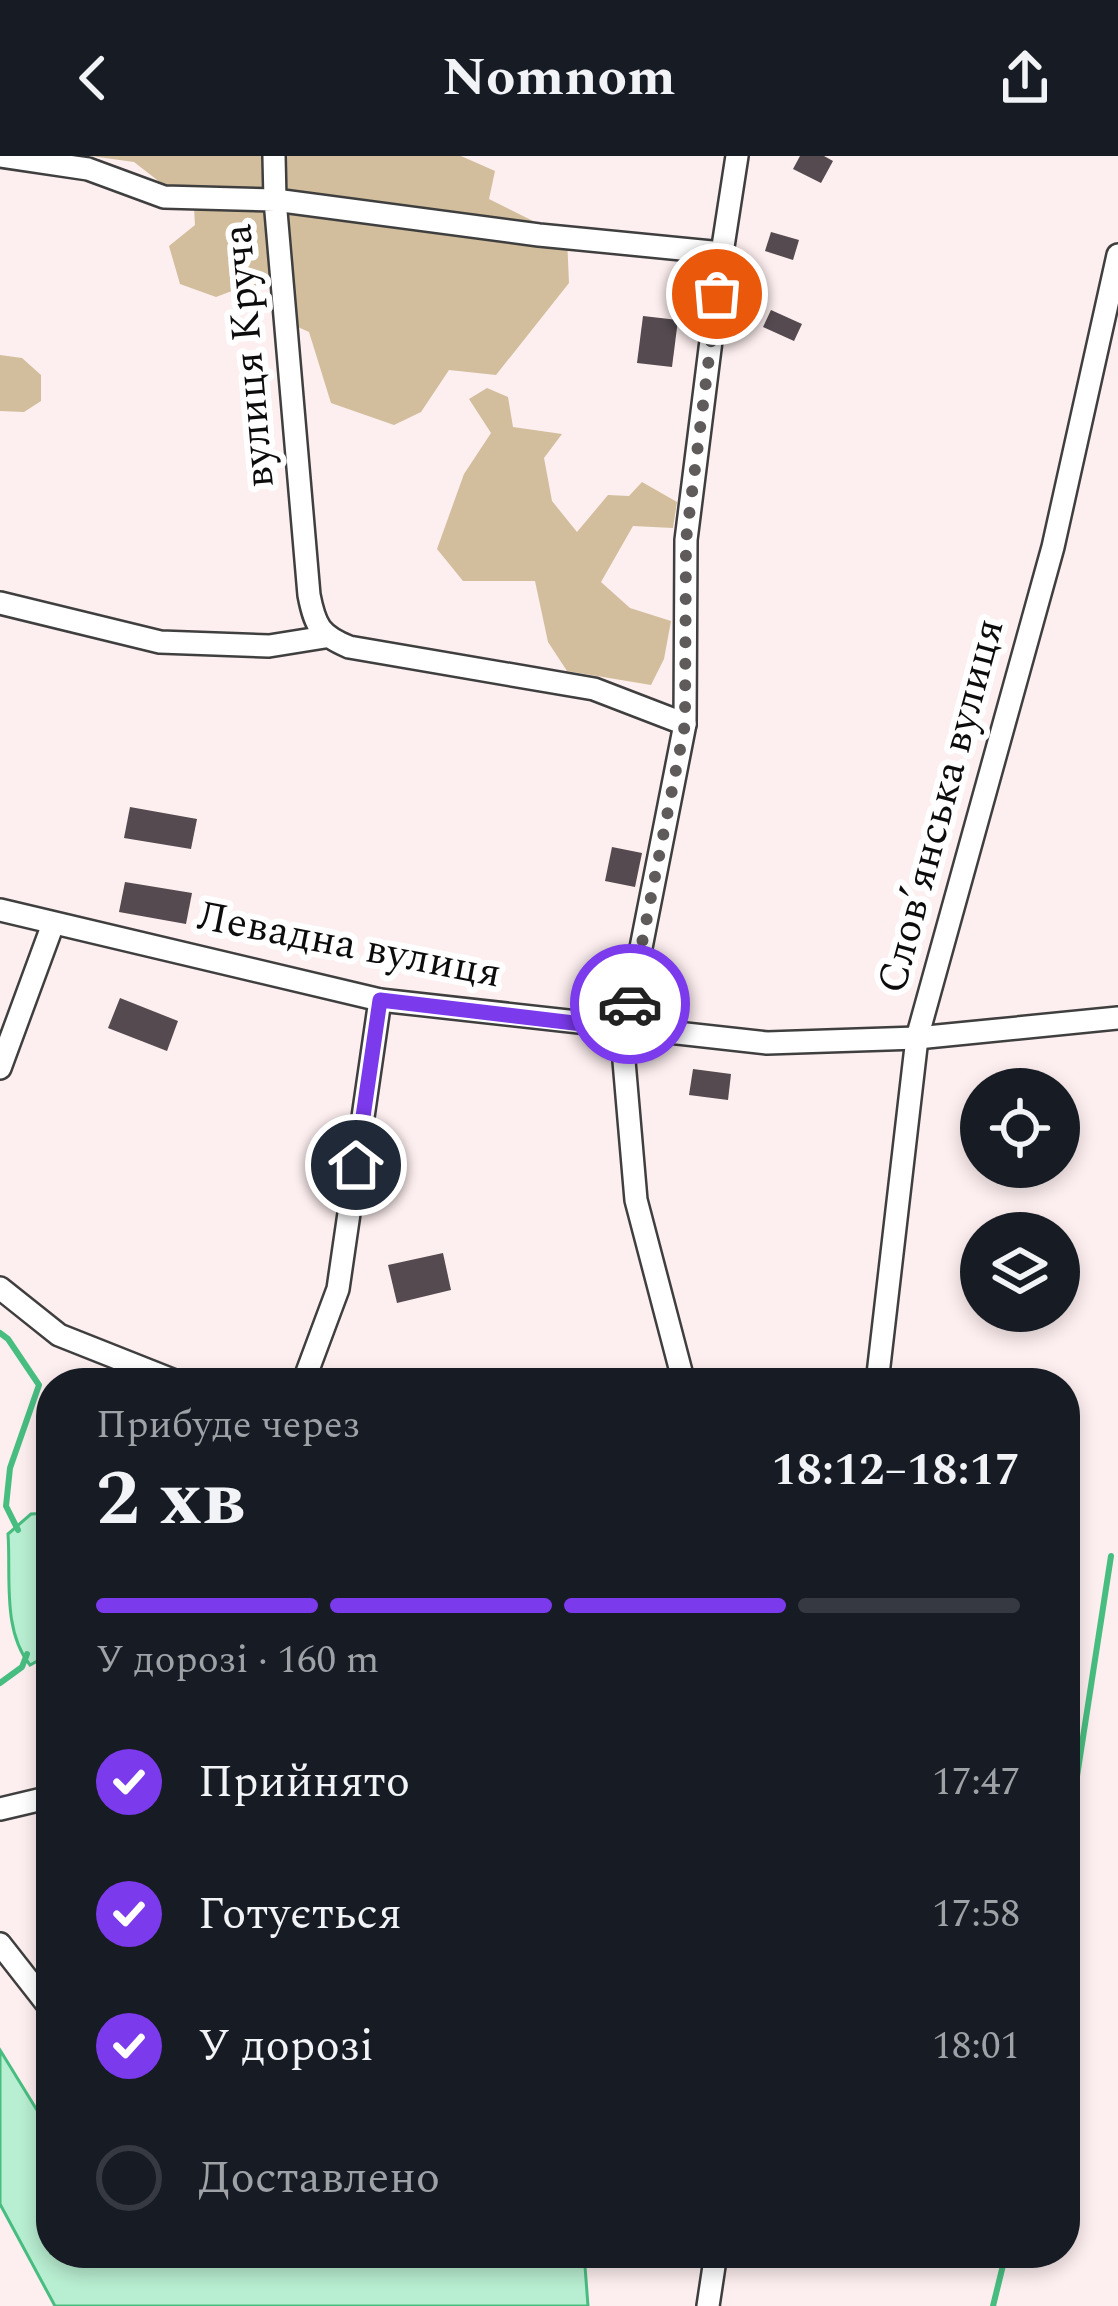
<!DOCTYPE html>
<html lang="uk">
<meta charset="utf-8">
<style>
:root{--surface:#171b24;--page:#242831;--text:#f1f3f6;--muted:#9ea1a6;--line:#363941;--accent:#7c3aed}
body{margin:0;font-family:Spectral,serif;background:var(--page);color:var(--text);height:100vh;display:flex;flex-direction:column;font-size:45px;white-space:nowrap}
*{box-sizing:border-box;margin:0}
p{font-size:39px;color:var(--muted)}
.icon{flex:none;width:66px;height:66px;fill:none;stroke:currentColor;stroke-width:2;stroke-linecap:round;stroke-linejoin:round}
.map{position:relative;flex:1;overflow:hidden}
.side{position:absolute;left:36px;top:1212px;width:1044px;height:900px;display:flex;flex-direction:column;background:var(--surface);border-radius:48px;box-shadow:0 6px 18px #0003}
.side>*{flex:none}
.fabs{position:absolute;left:960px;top:912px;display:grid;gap:24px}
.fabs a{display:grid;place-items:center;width:120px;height:120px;border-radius:50%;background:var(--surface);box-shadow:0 6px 18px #0003;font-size:60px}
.pin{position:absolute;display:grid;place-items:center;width:102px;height:102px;color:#fff;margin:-51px;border:6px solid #fff;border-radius:50%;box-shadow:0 3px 12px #0007}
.courier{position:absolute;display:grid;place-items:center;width:120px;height:120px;margin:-60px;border:9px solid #7c3aed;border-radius:50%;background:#fff;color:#222;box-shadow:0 3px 15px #0007}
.overview em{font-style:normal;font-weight:700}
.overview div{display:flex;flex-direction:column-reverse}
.overview{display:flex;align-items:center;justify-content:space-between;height:204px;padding:0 60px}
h1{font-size:78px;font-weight:700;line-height:90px}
.bar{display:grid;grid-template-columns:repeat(4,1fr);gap:18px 12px;align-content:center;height:144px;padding:0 60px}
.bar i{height:15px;border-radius:9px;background:var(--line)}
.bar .on{background:var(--accent)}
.bar p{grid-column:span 4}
ol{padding:0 60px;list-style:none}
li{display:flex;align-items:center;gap:36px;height:132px}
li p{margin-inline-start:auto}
li .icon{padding:12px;border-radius:50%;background:var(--accent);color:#fff;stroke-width:4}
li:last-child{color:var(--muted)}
li i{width:66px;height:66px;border:6px solid var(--line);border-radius:50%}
header{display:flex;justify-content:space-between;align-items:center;height:156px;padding:0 60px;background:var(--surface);font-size:54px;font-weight:700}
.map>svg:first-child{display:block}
.forest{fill:#d2be9c}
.water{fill:#b8eed1;stroke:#48bd80;stroke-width:3}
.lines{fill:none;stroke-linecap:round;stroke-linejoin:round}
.stream{stroke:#48bd80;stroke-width:6}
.building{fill:#544a4f}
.minor-casing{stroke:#3f3f3f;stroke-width:26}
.minor{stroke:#fff;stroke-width:21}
.done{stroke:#605b5b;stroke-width:12;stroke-dasharray:0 21.6}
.route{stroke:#7c3aed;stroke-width:15}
.labels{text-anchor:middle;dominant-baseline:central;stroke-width:12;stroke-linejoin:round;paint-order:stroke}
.street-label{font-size:42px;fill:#0c0c0c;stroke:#fff}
</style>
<header><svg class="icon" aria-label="back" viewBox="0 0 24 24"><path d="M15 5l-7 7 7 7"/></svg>Nomnom<svg class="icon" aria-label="share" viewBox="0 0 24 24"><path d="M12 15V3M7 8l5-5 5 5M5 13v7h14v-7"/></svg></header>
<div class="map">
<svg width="1118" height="2150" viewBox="0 0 1118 2150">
<rect width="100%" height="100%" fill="#fdeeef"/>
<g class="forest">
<polygon points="91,0 461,0 495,15 489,43 567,82 569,127 496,219 449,214 421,256 394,269 331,247 309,176 289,167 281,130 245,130 216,141 180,128 169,90 195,69 193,34 170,34 134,6"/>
<polygon points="0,199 22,202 41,219 41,245 24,256 0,255"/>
<polygon points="487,232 508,241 513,271 562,278 544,302 552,345 577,376 608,339 629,340 642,326 677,346 673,372 633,370 601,426 630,452 671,465 664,503 651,529 567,515 548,486 535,425 463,425 437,393 464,318 491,277 469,243"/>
</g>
<g class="water">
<path d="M51 1357V1487L43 1502 30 1509C2 1474 11 1420 8 1378L31 1358Z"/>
<polygon points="0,1894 51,1977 51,2097 584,2097 588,2150 55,2150 0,2048"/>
</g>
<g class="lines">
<g class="stream">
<polyline points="0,1177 8,1183 39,1229 10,1312 6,1350 18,1374"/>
<polyline points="0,1527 22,1511 27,1498"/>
<polyline points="1065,1698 1111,1400"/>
<polyline points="993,2150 1006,2097"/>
</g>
</g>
<g class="building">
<polygon points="800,0 824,0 833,5 821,27 793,13"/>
<polygon points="771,76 799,84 793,104 765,95"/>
<polygon points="771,154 802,168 794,185 763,171"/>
<polygon points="643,160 678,164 672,211 637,207"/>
<polygon points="130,651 197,663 191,693 124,682"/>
<polygon points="612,691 642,697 635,731 605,725"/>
<polygon points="125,726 192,737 186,768 119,756"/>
<polygon points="120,842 178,865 167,895 108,872"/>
<polygon points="693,913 731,918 728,944 689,939"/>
<polygon points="443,1097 451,1134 397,1147 388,1109"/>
</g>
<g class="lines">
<defs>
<g id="minor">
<path d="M0 0 88 13 164 41 275 44 309 439C315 470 320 479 349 491L594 533 685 568"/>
<polyline points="274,0 275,44 539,79 722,97"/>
<polyline points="0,447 160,486 269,490 325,481"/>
<polyline points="0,754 380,844 767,887 917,882 1118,862"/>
<polyline points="0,912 53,768"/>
<polyline points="0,1132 59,1179 180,1227"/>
<polyline points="303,1227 338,1133 380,844"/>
<polyline points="684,1227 636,1044 624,905 625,873 685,568 686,384 722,97 737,0"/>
<polyline points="877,1227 917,882 1053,391 1118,99"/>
<polyline points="0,1653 51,1641"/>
<polyline points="0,1788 51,1853"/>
<polyline points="708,2150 716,2097"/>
</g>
</defs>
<use href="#minor" class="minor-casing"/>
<use href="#minor" class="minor"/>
</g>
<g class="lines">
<polyline class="done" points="630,848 685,568 686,384 717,138"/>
<polyline class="route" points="356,1009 380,844 625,873 630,848"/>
</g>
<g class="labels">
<g class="street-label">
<text transform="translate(249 200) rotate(-95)">вулиця Круча</text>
<text transform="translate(941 650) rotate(-75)">Словʼянська вулиця</text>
<text transform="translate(349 789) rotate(11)">Левадна вулиця</text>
</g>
</g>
</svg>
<div class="fabs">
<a><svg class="icon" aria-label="locate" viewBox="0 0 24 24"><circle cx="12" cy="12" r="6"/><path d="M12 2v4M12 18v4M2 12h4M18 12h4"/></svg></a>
<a><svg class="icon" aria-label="layers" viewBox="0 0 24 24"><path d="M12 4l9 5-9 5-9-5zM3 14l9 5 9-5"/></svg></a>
</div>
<div class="pin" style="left:717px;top:138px;background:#ea580c"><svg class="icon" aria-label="bag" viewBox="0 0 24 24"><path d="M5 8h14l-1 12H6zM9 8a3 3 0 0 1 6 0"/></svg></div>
<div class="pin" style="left:356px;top:1009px;background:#1f2937"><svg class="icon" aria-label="home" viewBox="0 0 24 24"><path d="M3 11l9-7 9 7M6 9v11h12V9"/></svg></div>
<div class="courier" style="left:630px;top:848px"><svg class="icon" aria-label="car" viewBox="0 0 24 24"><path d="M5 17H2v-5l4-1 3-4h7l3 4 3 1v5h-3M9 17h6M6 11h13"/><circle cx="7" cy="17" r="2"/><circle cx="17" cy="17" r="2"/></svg></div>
<section class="side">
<div class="overview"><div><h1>2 хв</h1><p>Прибуде через</p></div><em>18:12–18:17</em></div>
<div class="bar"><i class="on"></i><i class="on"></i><i class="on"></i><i></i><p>У дорозі · 160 m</p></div>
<ol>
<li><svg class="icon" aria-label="check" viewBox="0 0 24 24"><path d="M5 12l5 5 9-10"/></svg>Прийнято<p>17:47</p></li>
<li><svg class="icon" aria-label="check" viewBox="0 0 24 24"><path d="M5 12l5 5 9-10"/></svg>Готується<p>17:58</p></li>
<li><svg class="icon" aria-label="check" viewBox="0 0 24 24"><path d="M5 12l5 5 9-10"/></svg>У дорозі<p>18:01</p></li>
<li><i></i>Доставлено</li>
</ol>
</section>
</div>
